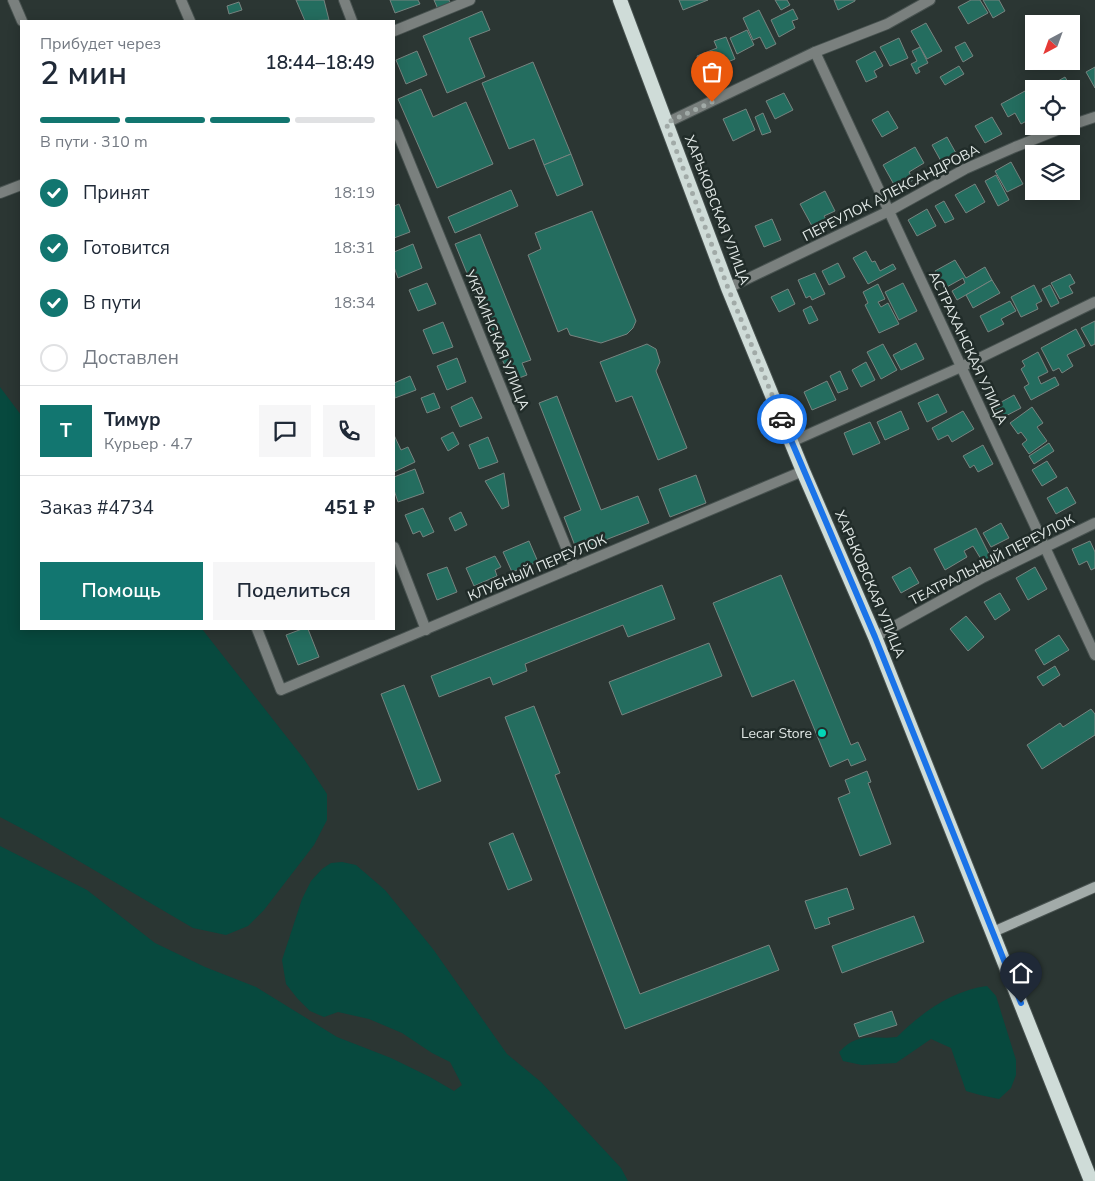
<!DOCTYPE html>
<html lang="ru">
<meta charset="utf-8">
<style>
:root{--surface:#fff;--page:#f6f6f7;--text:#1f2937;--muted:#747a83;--line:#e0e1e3;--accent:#127670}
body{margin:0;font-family:"Nunito Sans",sans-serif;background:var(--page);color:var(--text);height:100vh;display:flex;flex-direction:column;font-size:19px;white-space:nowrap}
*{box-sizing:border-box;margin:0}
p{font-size:16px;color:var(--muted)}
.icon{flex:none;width:28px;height:28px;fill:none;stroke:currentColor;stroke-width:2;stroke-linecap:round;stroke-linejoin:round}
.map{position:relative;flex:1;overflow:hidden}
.sheet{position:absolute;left:20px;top:20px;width:375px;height:610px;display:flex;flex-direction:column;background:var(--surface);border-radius:0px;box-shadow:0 2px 12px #0003}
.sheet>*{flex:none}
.needle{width:32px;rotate:221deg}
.buttons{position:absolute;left:1025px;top:15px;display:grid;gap:10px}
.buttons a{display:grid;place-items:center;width:55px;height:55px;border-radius:0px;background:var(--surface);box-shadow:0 2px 12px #0003;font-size:25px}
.pin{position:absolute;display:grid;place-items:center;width:42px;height:42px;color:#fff;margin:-51px -21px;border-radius:50% 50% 50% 0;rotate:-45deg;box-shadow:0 0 5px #0007}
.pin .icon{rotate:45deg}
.courier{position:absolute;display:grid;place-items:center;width:50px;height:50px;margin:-25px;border:4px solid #1a73e8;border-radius:50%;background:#fff;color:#222;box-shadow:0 1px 6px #0007}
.head em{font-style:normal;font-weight:600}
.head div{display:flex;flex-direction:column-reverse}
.head{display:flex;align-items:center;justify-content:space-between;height:85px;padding:0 20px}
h1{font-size:32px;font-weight:600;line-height:38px}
.bar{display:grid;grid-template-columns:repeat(4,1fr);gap:8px 5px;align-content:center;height:60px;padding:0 20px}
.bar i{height:6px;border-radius:4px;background:var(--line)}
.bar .current{background:var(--accent)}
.bar p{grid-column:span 4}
.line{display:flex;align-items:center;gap:12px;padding:0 20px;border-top:1px solid var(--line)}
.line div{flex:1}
.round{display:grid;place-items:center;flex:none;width:52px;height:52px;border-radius:0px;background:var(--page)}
ol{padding:0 20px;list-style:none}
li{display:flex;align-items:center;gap:15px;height:55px}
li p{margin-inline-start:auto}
li .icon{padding:5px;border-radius:50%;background:var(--accent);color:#fff;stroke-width:4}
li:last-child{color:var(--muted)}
li i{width:28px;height:28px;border:2px solid var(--line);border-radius:50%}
.primary-button{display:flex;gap:10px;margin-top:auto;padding:10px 20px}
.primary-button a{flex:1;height:58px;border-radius:0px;background:var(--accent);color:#fff;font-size:20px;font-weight:600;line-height:58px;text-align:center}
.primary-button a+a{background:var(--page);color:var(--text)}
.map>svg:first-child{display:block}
.green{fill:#07493e}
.building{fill:#246d5f;stroke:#778480}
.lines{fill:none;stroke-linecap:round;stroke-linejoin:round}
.minor-casing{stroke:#485250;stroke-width:12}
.secondary-casing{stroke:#485250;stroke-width:12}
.trunk-casing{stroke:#485250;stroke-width:16}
.minor{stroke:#7a807e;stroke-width:10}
.secondary{stroke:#a2aba9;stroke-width:10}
.trunk{stroke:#cfdcd8;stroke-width:14}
.done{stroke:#a1aaa7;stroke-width:5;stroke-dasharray:0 9}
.route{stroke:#1a73e8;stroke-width:6}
.poi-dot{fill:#03d5b6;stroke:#212c29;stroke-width:2}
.labels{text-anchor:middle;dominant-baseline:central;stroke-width:5;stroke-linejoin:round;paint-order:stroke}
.street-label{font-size:14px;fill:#e1e8e6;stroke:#212c29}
.poi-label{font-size:14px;fill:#e1e8e6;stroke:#212c29;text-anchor:end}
</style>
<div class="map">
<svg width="1095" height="1181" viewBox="0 0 1095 1181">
<rect width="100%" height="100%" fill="#2b3633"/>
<g class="green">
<polygon points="0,387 21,415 21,629 202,629 304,759 327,794 327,820 314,845 264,910 248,926 226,935 193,928 36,836 0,817"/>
<polygon points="0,846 87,890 155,943 205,967 256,987 337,1037 391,1058 430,1077 454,1091 462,1085 450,1062 432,1053 402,1033 369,1019 338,1012 324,1017 310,1011 297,998 286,984 282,960 302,899 311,881 322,869 331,863 342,862 356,865 385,890 433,949 507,1054 541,1082 621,1168 628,1181 0,1181"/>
<path d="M987 986 996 996 1016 1060V1075L1011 1088 999 1099 980 1095 966 1091 951 1048 931 1039 896 1063 862 1065 843 1061 839 1052C859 1031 872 1040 897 1037 921 1013 953 990 987 986Z"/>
</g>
<g class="building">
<polygon points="296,0 324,0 329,20 305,21"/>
<polygon points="390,0 418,0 420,4 395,13"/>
<polygon points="434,0 449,0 453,9 440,14"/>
<polygon points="679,0 708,0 683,10"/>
<polygon points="775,0 787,0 790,5 781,10"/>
<polygon points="834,0 855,0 855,1 838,10"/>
<polygon points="971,0 980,0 988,13 968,24 958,7"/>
<polygon points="983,0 999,0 1005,11 993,18"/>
<polygon points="239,2 242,10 229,14 227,6"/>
<polygon points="793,9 798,19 792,21 795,28 779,37 771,20"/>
<polygon points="759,10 776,44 766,49 760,37 753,40 743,18"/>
<polygon points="482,11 490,30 469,38 485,77 447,93 423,36"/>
<polygon points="926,23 942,51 927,59 911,31"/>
<polygon points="747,30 754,45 737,54 730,38"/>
<polygon points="726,37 735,59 703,72 697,56 717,48 714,41"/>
<polygon points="899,38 908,58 890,66 880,47"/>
<polygon points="965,42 973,56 963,62 955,47"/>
<polygon points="920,47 928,63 918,68 920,72 916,74 911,64 917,61 912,51"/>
<polygon points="417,51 427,75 406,84 396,60"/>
<polygon points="875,51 883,66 874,71 877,77 866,82 856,61"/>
<polygon points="533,62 571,154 544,165 534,139 509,149 482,83"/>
<polygon points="959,66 964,74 945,85 940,77"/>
<polygon points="1095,67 1095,88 1086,72"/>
<polygon points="1065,77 1077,98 1071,101 1071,89 1050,89 1049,86"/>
<polygon points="421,89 433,117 466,102 493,164 437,188 398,99"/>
<polygon points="1025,91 1034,106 1034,117 1021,124 1015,113 1008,117 1001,104"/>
<polygon points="784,93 793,110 775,119 766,101"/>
<polygon points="746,109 755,130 733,141 723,119"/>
<polygon points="888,111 898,128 882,137 872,120"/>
<polygon points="763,113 771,132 762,135 755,117"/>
<polygon points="992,117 1002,134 985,143 975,126"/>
<polygon points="947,137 957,155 942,163 932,145"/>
<polygon points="915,147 924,163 909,172 913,180 897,190 883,165"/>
<polygon points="571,154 583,185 557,196 544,165"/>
<polygon points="1011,162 1023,184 1007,192 995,171"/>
<polygon points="996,175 1009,200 998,206 985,181"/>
<polygon points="975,184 985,202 966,213 955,195"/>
<polygon points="511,190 518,206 455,233 448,217"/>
<polygon points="825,191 835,211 824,216 826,219 812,226 800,204"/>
<polygon points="944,201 954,219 945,223 935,206"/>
<polygon points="399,204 410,232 394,238 394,206"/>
<polygon points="927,209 936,226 917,236 908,220"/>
<polygon points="592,211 636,321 633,328 627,334 601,343 570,335 567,328 558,332 528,255 541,249 535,233"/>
<polygon points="772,219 781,240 764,247 755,226"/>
<polygon points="480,234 531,360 522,363 527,375 511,381 455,244"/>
<polygon points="413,244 422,268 398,278 394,267 394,252"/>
<polygon points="866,251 872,262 875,261 880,271 893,264 896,269 868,284 853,258"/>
<polygon points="955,260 966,278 985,267 992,280 957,300 952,291 965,283 963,278 945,288 935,271"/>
<polygon points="838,263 845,277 829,285 822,271"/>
<polygon points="815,273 825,294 812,300 810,296 806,298 798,280"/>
<polygon points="1070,274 1075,283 1069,286 1073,293 1060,299 1051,283"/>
<polygon points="992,280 1000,293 973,308 966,295"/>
<polygon points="427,283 436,304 418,311 409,290"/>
<polygon points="903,283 917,311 899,320 885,292"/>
<polygon points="878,284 885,299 878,302 881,307 888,303 899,324 879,333 865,305 868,303 863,292"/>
<polygon points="1034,285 1042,301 1036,304 1038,309 1021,317 1011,297"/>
<polygon points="1050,285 1059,303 1051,307 1042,289"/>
<polygon points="788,289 795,304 779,312 771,297"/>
<polygon points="1010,301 1016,311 1001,319 1004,324 988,332 980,316"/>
<polygon points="811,306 818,320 809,324 803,310"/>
<polygon points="1095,321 1095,344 1091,346 1081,328"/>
<polygon points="443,322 453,347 433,354 423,330"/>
<polygon points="1076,329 1085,346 1067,355 1073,366 1062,373 1059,368 1053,371 1041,348"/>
<polygon points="916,343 924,359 901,370 893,355"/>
<polygon points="647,344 656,349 660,362 656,371 687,448 658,460 632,396 616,402 600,362"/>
<polygon points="883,344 897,370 881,379 867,352"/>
<polygon points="1038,352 1048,372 1038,377 1041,384 1055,377 1059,385 1031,400 1024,387 1029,384 1021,369 1025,366 1022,361"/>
<polygon points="457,358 466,382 447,390 437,366"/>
<polygon points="866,362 875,380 861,387 852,370"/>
<polygon points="840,371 848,389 838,393 830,376"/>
<polygon points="410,376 416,390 395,398 394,383"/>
<polygon points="827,381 836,400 812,410 804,392"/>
<polygon points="434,393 440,408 427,413 421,398"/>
<polygon points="938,394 947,412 927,422 918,403"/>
<polygon points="1014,395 1021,408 1000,419 994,406"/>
<polygon points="557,396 601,510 638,496 649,523 577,551 564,517 581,510 539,403"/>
<polygon points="472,397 482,418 460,427 451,407"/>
<polygon points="1032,407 1043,423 1037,427 1047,441 1029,454 1022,444 1027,440 1021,432 1018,434 1010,423"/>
<polygon points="901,411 909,429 885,440 877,422"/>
<polygon points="963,411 974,429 952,442 948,435 938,440 932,428"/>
<polygon points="870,422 880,443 853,455 844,433"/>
<polygon points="453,432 459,444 448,451 441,438"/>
<polygon points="394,435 401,450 408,447 415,462 394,472"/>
<polygon points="488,437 498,462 479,469 469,445"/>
<polygon points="1049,443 1054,451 1034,464 1029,456"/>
<polygon points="983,445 993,464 978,472 974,465 970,468 963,456"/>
<polygon points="1047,461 1057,477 1042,486 1032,470"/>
<polygon points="415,469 424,493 398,502 394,490 394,477"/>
<polygon points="504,473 509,506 502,509 485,481"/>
<polygon points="696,475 706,503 670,517 659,489"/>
<polygon points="1067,487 1076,503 1056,514 1047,498"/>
<polygon points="423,508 434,532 423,537 420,531 413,534 405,515"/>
<polygon points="461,512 467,525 455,531 449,518"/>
<polygon points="1001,523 1009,538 991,547 983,533"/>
<polygon points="976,528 992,560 984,564 973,546 964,551 967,557 945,570 934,549"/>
<polygon points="529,541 538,562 512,572 503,552"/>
<polygon points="1090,541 1095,552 1095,568 1091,570 1087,561 1079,565 1072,549"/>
<polygon points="495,556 501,567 495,570 497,576 474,586 466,568"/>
<polygon points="447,567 457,592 437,600 427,574"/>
<polygon points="910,567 919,583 901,593 892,577"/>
<polygon points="1035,567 1047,589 1028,600 1016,578"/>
<polygon points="781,575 851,745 858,742 866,760 851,766 848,759 830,767 794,680 752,697 713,603"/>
<polygon points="662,585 675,619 628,637 623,625 525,664 527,671 493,685 490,677 439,697 431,676"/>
<polygon points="1000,593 1010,610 995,620 984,602"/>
<polygon points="966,616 984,637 968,651 950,629"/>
<polygon points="302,629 308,629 319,657 298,665 286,635"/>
<polygon points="1059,635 1069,650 1044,665 1035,650"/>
<polygon points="709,643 722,676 622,715 609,682"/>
<polygon points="1055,666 1060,675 1043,686 1037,677"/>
<polygon points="404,685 441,781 418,790 381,694"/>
<polygon points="534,706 560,773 555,775 640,994 769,945 779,970 625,1029 505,717"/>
<polygon points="1091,709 1095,714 1095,735 1042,769 1027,745 1060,723 1063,727"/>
<polygon points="867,771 871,782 868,783 891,844 860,856 838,798 850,793 845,780"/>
<polygon points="513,833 532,880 508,890 489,843"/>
<polygon points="847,888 854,909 828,918 830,924 815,929 805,901"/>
<polygon points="914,916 924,942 842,973 832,946"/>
<polygon points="892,1011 897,1025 859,1037 854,1024"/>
</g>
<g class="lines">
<defs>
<g id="minor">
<polyline points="13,0 22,21"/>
<polyline points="181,0 190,21"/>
<polyline points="344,0 352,21"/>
<polyline points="394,31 470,0"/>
<polyline points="815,52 1095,655"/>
<polyline points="666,123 815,52 887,24 930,0"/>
<polyline points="394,124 574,567"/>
<polyline points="1071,125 1095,117"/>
<polyline points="0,193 21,185"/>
<polyline points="728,288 889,211 965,169 1015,147 1067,126"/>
<polyline points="791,442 961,367 1095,302"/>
<polyline points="394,547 426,630"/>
<polyline points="257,629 281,690 803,471"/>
<polyline points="875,637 982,578 1095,523"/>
</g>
<polyline id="secondary" points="993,932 1095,887"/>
<polyline id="trunk" points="620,0 728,288 803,471 875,637 1091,1181"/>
</defs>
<use href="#minor" class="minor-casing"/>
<use href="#secondary" class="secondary-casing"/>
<use href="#trunk" class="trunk-casing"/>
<use href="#minor" class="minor"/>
<use href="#secondary" class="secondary"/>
<use href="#trunk" class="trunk"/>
</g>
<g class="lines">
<polyline class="done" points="712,102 666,123 728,288 782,419"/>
<polyline class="route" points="782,419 875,637 1021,1003"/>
</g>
<circle class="poi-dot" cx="822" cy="733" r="5"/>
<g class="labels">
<g class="street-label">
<text transform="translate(891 193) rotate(-27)">ПЕРЕУЛОК АЛЕКСАНДРОВА</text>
<text transform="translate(717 210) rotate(69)">ХАРЬКОВСКАЯ УЛИЦА</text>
<text transform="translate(497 340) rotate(68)">УКРАИНСКАЯ УЛИЦА</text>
<text transform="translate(968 348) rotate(65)">АСТРАХАНСКАЯ УЛИЦА</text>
<text transform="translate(992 560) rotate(-27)">ТЕАТРАЛЬНЫЙ ПЕРЕУЛОК</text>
<text transform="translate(537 568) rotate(-23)">КЛУБНЫЙ ПЕРЕУЛОК</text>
<text transform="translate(870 584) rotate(67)">ХАРЬКОВСКАЯ УЛИЦА</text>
</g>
<g class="poi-label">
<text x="812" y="733">Lecar Store</text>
</g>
</g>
</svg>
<div class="buttons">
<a><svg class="needle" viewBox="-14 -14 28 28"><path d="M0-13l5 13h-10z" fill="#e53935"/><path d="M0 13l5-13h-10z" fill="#747a83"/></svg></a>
<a><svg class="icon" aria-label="locate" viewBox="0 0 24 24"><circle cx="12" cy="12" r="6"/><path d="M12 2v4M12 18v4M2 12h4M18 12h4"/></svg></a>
<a><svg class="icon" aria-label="layers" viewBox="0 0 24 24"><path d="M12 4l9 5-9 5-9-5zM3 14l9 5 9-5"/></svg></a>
</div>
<div class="pin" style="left:712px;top:102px;background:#ea580c"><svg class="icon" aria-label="bag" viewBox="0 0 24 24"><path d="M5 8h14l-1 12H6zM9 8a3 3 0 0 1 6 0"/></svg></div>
<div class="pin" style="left:1021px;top:1003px;background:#1f2937"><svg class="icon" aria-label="home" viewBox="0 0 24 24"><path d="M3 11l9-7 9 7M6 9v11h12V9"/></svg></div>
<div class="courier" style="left:782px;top:419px"><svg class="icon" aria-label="car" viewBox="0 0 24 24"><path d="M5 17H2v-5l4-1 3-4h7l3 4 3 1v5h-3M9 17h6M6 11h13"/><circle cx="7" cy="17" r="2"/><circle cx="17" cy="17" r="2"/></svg></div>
<section class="sheet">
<div class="head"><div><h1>2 мин</h1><p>Прибудет через</p></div><em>18:44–18:49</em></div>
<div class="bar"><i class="current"></i><i class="current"></i><i class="current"></i><i></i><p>В пути · 310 m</p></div>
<ol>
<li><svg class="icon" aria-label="check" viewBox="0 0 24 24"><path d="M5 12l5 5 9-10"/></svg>Принят<p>18:19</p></li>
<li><svg class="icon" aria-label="check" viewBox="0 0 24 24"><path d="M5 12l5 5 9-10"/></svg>Готовится<p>18:31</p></li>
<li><svg class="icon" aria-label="check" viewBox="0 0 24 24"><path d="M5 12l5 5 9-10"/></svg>В пути<p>18:34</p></li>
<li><i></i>Доставлен</li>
</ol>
<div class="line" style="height:90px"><b class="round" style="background:var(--accent);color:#fff">Т</b><div><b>Тимур</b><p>Курьер · 4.7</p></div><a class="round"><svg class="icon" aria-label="chat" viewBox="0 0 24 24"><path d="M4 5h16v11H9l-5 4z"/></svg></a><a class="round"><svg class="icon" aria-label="phone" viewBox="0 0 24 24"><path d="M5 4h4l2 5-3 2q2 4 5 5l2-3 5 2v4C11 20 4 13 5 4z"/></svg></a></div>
<div class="line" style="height:65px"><div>Заказ #4734</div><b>451 ₽</b></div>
<div class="primary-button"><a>Помощь</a><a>Поделиться</a></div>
</section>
</div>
